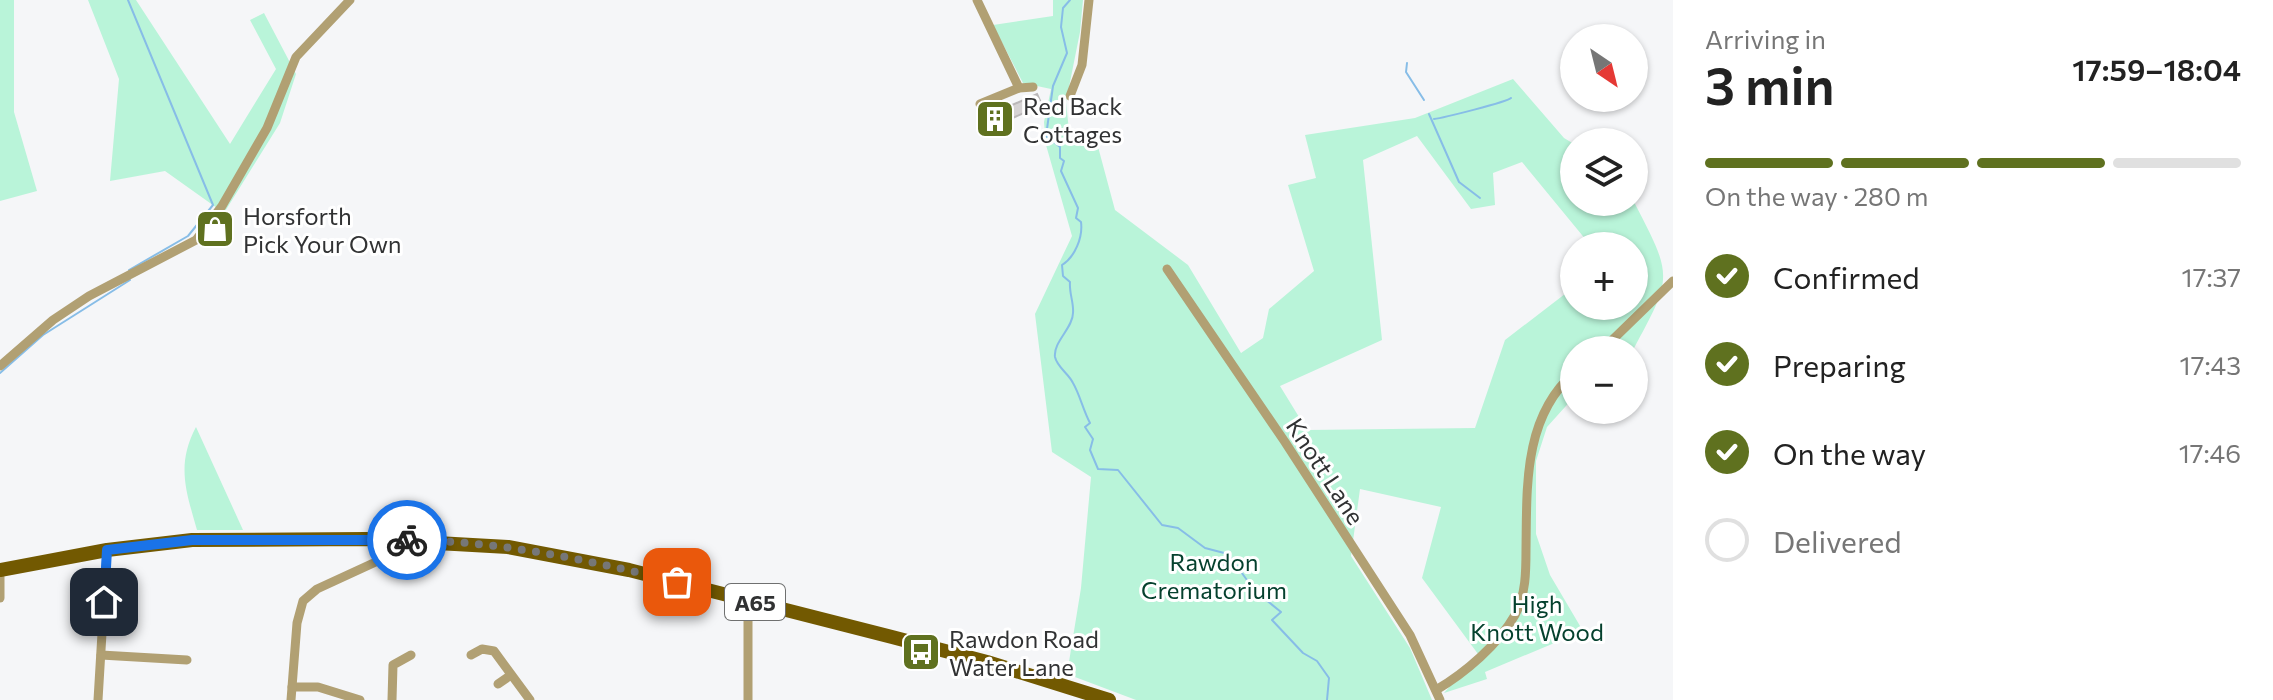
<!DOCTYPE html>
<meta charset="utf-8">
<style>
:root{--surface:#fff;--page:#f6f6f6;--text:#222;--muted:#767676;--line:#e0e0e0;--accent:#5f711f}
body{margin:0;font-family:Commissioner,sans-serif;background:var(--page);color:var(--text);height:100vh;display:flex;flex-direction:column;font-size:30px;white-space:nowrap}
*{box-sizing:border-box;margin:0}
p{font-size:26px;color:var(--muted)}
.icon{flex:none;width:44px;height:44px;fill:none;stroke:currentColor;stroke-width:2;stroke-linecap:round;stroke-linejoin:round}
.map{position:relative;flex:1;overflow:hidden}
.details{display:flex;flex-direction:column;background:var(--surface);width:600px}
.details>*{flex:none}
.needle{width:52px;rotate:145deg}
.controls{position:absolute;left:1560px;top:24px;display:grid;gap:16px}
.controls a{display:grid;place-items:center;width:88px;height:88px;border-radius:50%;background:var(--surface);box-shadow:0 2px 6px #0004;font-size:40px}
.pin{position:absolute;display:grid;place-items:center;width:68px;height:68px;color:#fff;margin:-34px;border-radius:16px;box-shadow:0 4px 12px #0006}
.courier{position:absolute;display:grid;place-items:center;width:80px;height:80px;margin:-40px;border:6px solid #1a73e8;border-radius:50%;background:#fff;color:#222;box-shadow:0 2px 10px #0007}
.summary em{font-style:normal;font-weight:600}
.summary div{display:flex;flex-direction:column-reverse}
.summary{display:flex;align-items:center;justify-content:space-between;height:136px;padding:0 32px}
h1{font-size:52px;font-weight:600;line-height:60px}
.bar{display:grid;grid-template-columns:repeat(4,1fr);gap:12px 8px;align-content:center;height:96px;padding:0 32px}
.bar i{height:10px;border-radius:6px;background:var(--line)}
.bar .selected{background:var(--accent)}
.bar p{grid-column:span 4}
ol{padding:0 32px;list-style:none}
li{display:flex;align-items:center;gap:24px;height:88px}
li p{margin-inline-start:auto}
li .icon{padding:8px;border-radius:50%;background:var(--accent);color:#fff;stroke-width:4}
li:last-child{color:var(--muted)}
li i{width:44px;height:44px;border:4px solid var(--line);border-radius:50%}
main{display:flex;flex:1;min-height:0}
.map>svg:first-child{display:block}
.green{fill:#b9f4d9;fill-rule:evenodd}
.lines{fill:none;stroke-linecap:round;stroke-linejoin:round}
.stream{stroke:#87bde7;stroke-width:2}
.building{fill:#d6d3d4;stroke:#bab7b8;stroke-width:2}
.minor{stroke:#b1a073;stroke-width:9}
.primary{stroke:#725901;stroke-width:14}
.done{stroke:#767778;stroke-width:8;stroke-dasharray:0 14.4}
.route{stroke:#1a73e8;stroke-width:10}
.labels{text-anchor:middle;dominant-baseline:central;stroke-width:6;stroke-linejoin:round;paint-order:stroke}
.shield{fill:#fff;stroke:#6f7070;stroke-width:2}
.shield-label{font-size:22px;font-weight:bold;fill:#313233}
.poi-label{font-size:24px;fill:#313233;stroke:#fff;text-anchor:start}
.street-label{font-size:24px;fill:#313233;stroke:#fff}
.park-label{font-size:24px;fill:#05412e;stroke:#fff}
</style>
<main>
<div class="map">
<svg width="1673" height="700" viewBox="0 0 1673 700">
<rect width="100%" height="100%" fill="#f5f6f8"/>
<g class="green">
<polygon points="0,0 14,0 14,112 37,191 0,201"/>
<polygon points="88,0 136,0 230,144 276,69 250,20 264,13 296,74 280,123 224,213 165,171 110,181 119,79"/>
<path d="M1053 0H1083L1080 32 1066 102 1070 140 1097 143 1115 210 1188 265 1241 353 1263 338 1269 309 1314 271 1288 185 1316 178 1305 135 1415 118 1513 79 1564 138 1574 144V202H1634C1673 277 1673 276 1633 350H1574V397L1547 427 1536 461V534L1550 575 1583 631 1485 672 1487 679 1444 693 1478 654 1422 578 1441 507 1360 489 1351 556 1410 648 1432 700H1136L1067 674 1081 588 1091 477 1052 452 1035 314 1072 236 1046 145 1044 122 1051 89 1023 83 993 25 1053 16ZM1417 136 1471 209 1495 205 1493 173 1522 162 1591 246H1634V306H1574V287L1505 340 1475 428 1307 430 1280 386 1382 340 1363 160Z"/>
<path d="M196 427 243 530H197C186 491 176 465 196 427Z"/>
</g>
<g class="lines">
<g class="stream">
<polyline points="128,0 213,205 188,236 129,270"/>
<path d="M1070 0 1063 8 1061 27 1067 53 1053 86 1046 136 1060 147V158L1064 161 1061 171 1078 208 1076 218 1081 222C1083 237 1075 257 1062 265L1063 276 1070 282C1069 293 1074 303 1073 313 1073 328 1053 342 1055 357 1057 367 1069 374 1073 383 1080 395 1083 410 1090 423L1085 427 1093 439 1090 450 1098 469 1118 470 1162 525 1178 528 1205 548 1228 554 1255 591 1281 612 1272 620 1303 653 1317 661 1329 678 1327 700"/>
<polyline points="1407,63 1406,72 1424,100"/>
<polyline points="1429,114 1459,182 1480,198"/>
<path d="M1434 119C1443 118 1507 102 1511 98"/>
<polyline points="0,373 43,335 130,280"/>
</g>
</g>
<polygon class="building" points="1037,94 1042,105 990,128 985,117"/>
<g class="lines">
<g class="minor">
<polyline points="977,0 1019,88"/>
<polyline points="1070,96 1082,65 1089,0"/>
<polyline points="980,104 1019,88 1033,87"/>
<polyline points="1167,269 1285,442 1410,635 1440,700"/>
<polyline points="1602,350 1673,281"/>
<polyline points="0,366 53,320 89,296 196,240 222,206 267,128 296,57 350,0"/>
<polyline points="0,577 0,598"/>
<polyline points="101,655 187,660"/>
<polyline points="471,655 482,649 494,651 530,700"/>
<polyline points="498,684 511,675"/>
<polyline points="292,687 318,687 360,700"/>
<path d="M1436 690C1465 673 1498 645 1515 615 1526 595 1526 571 1526 549 1527 488 1523 417 1574 373"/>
<polyline points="98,700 107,550"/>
<polyline points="291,700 297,623 303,601 317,589 380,560 386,540"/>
<polyline points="392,700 393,665 411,655"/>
<polyline points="748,700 748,601"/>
</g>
<polyline class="primary" points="0,570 107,550 192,540 366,539 508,547 629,570 892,637 987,662 1109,700"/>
</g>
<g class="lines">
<path class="done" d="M407 540C500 541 588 560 677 582"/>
<polyline class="route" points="104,602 107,550 192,540 407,540"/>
</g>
<defs>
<symbol id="building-square" viewBox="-11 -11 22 22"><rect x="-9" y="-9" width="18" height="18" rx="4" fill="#5f711f" stroke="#fff"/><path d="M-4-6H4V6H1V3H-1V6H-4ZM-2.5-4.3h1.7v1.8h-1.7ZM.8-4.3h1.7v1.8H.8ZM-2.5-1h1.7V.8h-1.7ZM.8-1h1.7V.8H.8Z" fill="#fff"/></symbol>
<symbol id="shop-square" viewBox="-11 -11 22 22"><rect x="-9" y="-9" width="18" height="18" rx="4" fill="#5f711f" stroke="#fff"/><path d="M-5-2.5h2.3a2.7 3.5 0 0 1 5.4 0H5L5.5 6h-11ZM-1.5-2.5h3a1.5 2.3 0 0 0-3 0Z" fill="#fff"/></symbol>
<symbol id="bus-square" viewBox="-11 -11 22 22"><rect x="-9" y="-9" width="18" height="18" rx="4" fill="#5f711f" stroke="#fff"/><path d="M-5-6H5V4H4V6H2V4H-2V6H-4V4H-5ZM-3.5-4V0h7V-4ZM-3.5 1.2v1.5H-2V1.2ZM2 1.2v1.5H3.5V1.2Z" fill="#fff"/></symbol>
</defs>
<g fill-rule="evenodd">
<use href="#building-square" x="973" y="97" width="44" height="44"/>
<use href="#shop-square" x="193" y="207" width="44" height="44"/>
<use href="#bus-square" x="899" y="630" width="44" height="44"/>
</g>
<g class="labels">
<rect class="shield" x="725" y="584" width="60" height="36" rx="6"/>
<g class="shield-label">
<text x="755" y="602">A65</text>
</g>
<g class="poi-label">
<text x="1023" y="105">Red Back<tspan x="1023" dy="28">Cottages</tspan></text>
<text x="243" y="215">Horsforth<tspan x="243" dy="28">Pick Your Own</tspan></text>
<text x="949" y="638">Rawdon Road<tspan x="949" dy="28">Water Lane</tspan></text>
</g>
<g class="street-label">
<text transform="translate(1326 471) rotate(57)">Knott Lane</text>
</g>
<g class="park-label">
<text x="1214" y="561">Rawdon<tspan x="1214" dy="28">Crematorium</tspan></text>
<text x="1537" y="603">High<tspan x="1537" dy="28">Knott Wood</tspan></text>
</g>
</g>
</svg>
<div class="controls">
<a><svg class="needle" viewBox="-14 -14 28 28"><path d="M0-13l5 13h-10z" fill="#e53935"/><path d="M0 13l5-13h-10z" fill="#767676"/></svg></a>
<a><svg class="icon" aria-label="layers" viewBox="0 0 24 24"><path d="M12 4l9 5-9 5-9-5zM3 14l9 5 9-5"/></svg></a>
<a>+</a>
<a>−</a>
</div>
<div class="pin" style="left:677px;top:582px;background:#ea580c"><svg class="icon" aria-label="bag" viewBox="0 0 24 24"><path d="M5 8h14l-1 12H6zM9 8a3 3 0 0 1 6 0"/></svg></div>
<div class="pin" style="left:104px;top:602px;background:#1f2937"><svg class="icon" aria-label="home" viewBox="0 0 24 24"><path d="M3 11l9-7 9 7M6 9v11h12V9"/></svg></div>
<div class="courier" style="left:407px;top:540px"><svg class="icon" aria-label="bike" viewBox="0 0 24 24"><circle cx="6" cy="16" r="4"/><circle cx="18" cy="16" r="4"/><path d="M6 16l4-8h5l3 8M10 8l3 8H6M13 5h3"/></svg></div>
</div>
<section class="details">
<div class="summary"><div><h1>3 min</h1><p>Arriving in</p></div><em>17:59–18:04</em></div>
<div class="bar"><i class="selected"></i><i class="selected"></i><i class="selected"></i><i></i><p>On the way · 280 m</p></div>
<ol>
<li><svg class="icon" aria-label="check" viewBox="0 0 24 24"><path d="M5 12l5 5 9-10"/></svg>Confirmed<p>17:37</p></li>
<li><svg class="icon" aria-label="check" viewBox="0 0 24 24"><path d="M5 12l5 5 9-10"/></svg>Preparing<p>17:43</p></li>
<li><svg class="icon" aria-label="check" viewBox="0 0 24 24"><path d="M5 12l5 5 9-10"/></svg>On the way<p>17:46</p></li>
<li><i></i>Delivered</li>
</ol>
</section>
</main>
